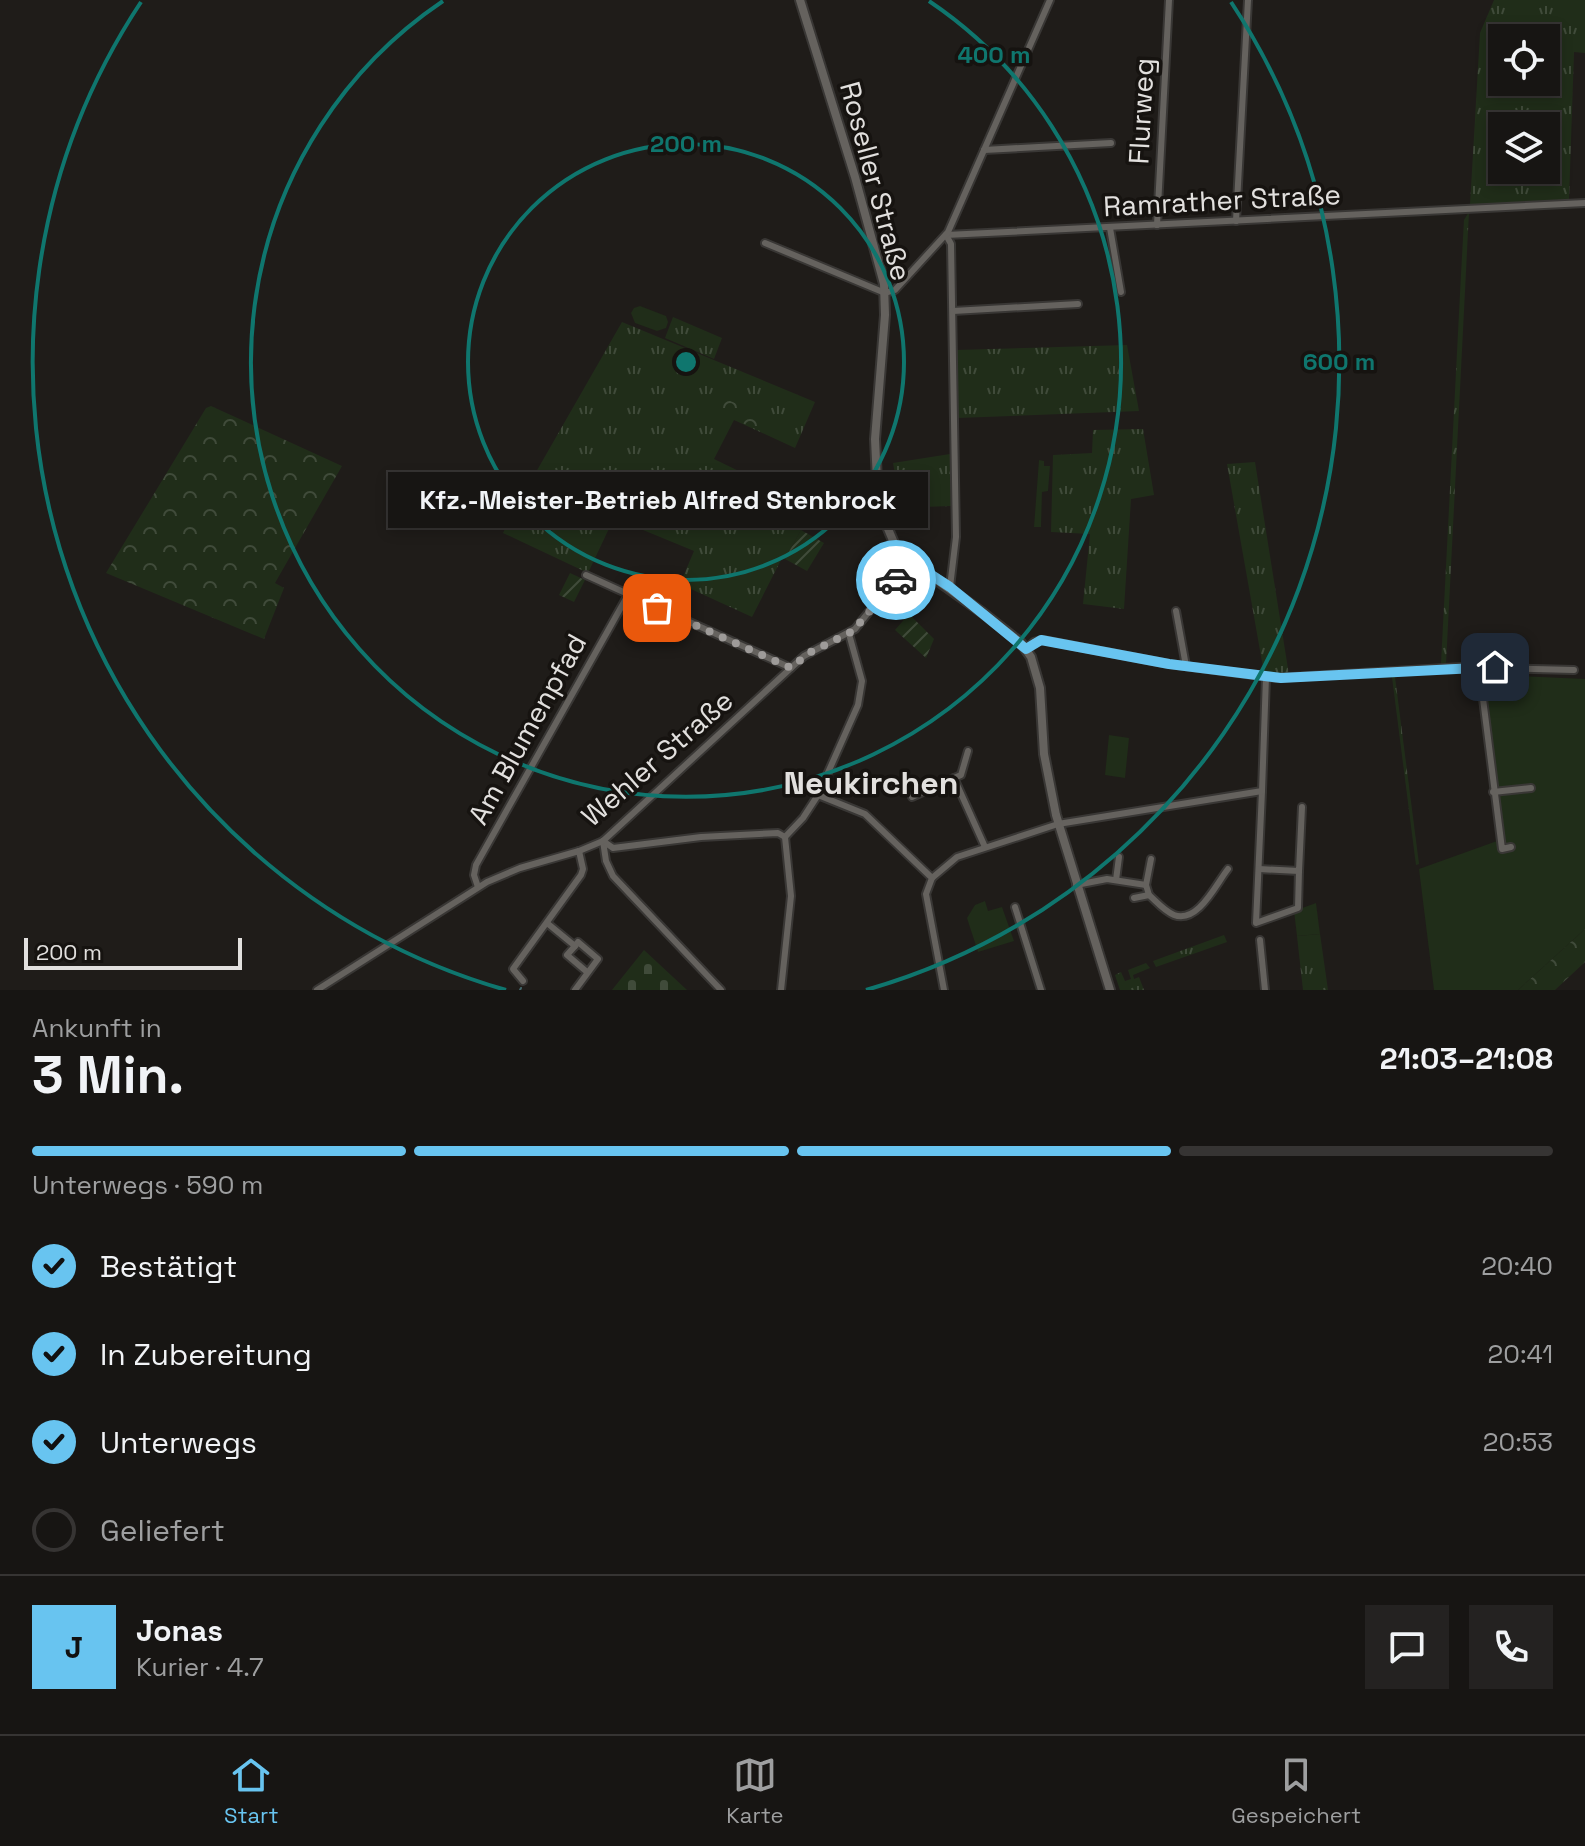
<!DOCTYPE html>
<html lang="de">
<meta charset="utf-8">
<style>
:root{--surface:#171513;--page:#242221;--text:#f1f3f6;--muted:#9e9fa0;--line:#363433;--accent:#68c4f0}
body{margin:0;font-family:"Space Grotesk",sans-serif;background:var(--page);color:var(--text);height:100vh;display:flex;flex-direction:column;font-size:30px;white-space:nowrap}
*{box-sizing:border-box;margin:0}
p{font-size:26px;color:var(--muted)}
.icon{flex:none;width:44px;height:44px;fill:none;stroke:currentColor;stroke-width:2;stroke-linecap:round;stroke-linejoin:round}
.map{position:relative;height:990px;overflow:hidden}
.sheet{display:flex;flex-direction:column;background:var(--surface);flex:1}
.sheet>*{flex:none}
.fabs{position:absolute;left:1488px;top:24px;display:grid;gap:16px}
.fabs a{display:grid;place-items:center;width:72px;height:72px;border-radius:0px;background:var(--surface);box-shadow:0 4px 12px #0003,0 0 0 2px var(--line);font-size:40px}
.scale{position:absolute;left:24px;bottom:20px;width:218px;box-sizing:border-box;padding-left:8px;border:4px solid #e2e0de;border-top:0;font-size:22px;line-height:28px;white-space:nowrap;color:#e2e0de;-webkit-text-stroke:6px #161310;paint-order:stroke}
.pin{position:absolute;display:grid;place-items:center;width:68px;height:68px;color:#fff;margin:-34px;border-radius:16px;box-shadow:0 4px 12px #0006}
.courier{position:absolute;display:grid;place-items:center;width:80px;height:80px;margin:-40px;border:6px solid #68c4f0;border-radius:50%;background:#fff;color:#222;box-shadow:0 2px 10px #0007}
.bubble{position:absolute;height:56px;border-radius:0px;background:var(--surface);box-shadow:0 4px 12px #0003,0 0 0 2px var(--line);font-size:26px;font-weight:700;line-height:56px;text-align:center}
.summary em{font-style:normal;font-weight:700}
.summary div{display:flex;flex-direction:column-reverse}
.summary{display:flex;align-items:center;justify-content:space-between;height:136px;padding:0 32px}
h1{font-size:52px;font-weight:700;line-height:60px}
.bar{display:grid;grid-template-columns:repeat(4,1fr);gap:12px 8px;align-content:center;height:96px;padding:0 32px}
.bar i{height:10px;border-radius:6px;background:var(--line)}
.bar .selected{background:var(--accent)}
.bar p{grid-column:span 4}
.line{display:flex;align-items:center;gap:20px;padding:0 32px;border-top:2px solid var(--line)}
.line div{flex:1}
.round{display:grid;place-items:center;flex:none;width:84px;height:84px;border-radius:0px;background:var(--page)}
ol{padding:0 32px;list-style:none}
li{display:flex;align-items:center;gap:24px;height:88px}
li p{margin-inline-start:auto}
li .icon{padding:8px;border-radius:50%;background:var(--accent);color:#111;stroke-width:4}
li:last-child{color:var(--muted)}
li i{width:44px;height:44px;border:4px solid var(--line);border-radius:50%}
.menu{display:flex;justify-content:space-around;align-items:center;height:112px;border-top:2px solid var(--line);background:var(--surface);font-size:22px;color:var(--muted)}
.menu a{display:grid;justify-items:center;gap:4px}
.menu .selected{color:var(--accent)}
.map>svg:first-child{display:block}
.grass{fill:url(#grass-tufts);fill-rule:evenodd}
.forest{fill:url(#forest-crowns)}
.cemetery{fill:url(#cemetery-stones)}
.park{fill:#202d19}
.garden{fill:url(#garden-furrows)}
.lines{fill:none;stroke-linecap:round;stroke-linejoin:round}
.stream{stroke:#43676b;stroke-width:2}
.minor-casing{stroke:#393735;stroke-width:10}
.tertiary-casing{stroke:#393735;stroke-width:12}
.minor{stroke:#65625e;stroke-width:6}
.tertiary{stroke:#65625e;stroke-width:8}
.done{stroke:#9e9b99;stroke-width:8;stroke-dasharray:0 14.4}
.route{stroke:#68c4f0;stroke-width:10}
.ring{fill:none;stroke:#0f766e;stroke-width:4}
.labels{text-anchor:middle;dominant-baseline:central;stroke-width:7;stroke-linejoin:round;paint-order:stroke}
.street-label{font-size:28px;fill:#e2e0de;stroke:#161310}
.quarter-label{font-size:32px;font-weight:bold;fill:#e2e0de;stroke:#161310}
.centre{fill:#0f766e;stroke:#161310;stroke-width:4}
.ring-label{font-size:24px;text-anchor:middle;font-weight:bold;fill:#0f766e;stroke:#161310;stroke-width:7;stroke-linejoin:round;paint-order:stroke}
</style>
<div class="map">
<svg width="1585" height="990" viewBox="0 0 1585 990">
<defs>
<pattern id="grass-tufts" width="24" height="20" patternUnits="userSpaceOnUse" patternTransform="scale(2)"><rect width="24" height="20" fill="#202d19"/><path d="M3 7l-1-3M5 7V3M7 7l1-3M15 17l-1-3M17 17v-4M19 17l1-3" fill="none" stroke="#404b3a"/></pattern>
<pattern id="forest-crowns" width="20" height="18" patternUnits="userSpaceOnUse" patternTransform="scale(2)"><rect width="20" height="18" fill="#202d19"/><path d="M2 6a3 3 0 1 1 6 0M12 15a3 3 0 1 1 6 0" fill="none" stroke="#404b3a"/></pattern>
<pattern id="cemetery-stones" width="16" height="16" patternUnits="userSpaceOnUse" patternTransform="scale(2)"><rect width="16" height="16" fill="#202d19"/><path d="M2 7V4a2 2 0 0 1 4 0v3zM10 15v-3a2 2 0 0 1 4 0v3z" fill="#404b3a"/></pattern>
<pattern id="garden-furrows" width="10" height="10" patternUnits="userSpaceOnUse" patternTransform="scale(2)"><rect width="10" height="10" fill="#202d19"/><path d="M-1 1l2-2M0 10L10 0M9 11l2-2" fill="none" stroke="#404b3a"/></pattern>
</defs>
<rect width="100%" height="100%" fill="#1f1c19"/>
<g class="grass">
<path d="M1494 0H1585V53L1574 52 1569 200 1470 205 1480 33ZM1502 38H1546V82H1502ZM1546 126V170H1502V126Z"/>
<polygon points="1469,212 1446,664 1441,664 1461,275 1464,220"/>
<polygon points="673,317 722,338 714,359 665,338"/>
<polygon points="622,322 815,402 795,448 734,420 714,459 805,503 793,524 801,530 785,559 782,558 752,617 680,584 694,551 614,518 588,573 503,533 512,515 551,534 554,526 516,507"/>
<polygon points="1127,345 1139,411 957,418 956,350"/>
<polygon points="1143,429 1154,495 1131,499 1124,609 1083,604 1090,534 1051,532 1053,455 1092,453 1093,430"/>
<polygon points="950,454 951,506 923,507 922,491 912,493 910,483 897,485 893,463"/>
<polygon points="1255,462 1289,675 1264,673 1227,464"/>
<polygon points="1392,677 1395,677 1419,864 1416,865"/>
<polygon points="1320,934 1328,990 1303,990 1297,936"/>
<polygon points="1224,935 1227,942 1156,967 1153,961"/>
<polygon points="1146,963 1150,968 1133,975 1134,979 1139,977 1144,990 1120,990 1115,975 1121,972 1125,981 1131,979 1128,970"/>
</g>
<g class="forest">
<polygon points="711,393 776,420 769,435 706,407"/>
<polygon points="211,406 342,466 275,583 284,588 264,639 106,573 206,408"/>
<polygon points="1585,929 1585,962 1555,990 1518,990"/>
</g>
<polygon class="cemetery" points="644,950 687,990 612,990"/>
<g class="park">
<polygon points="640,306 666,316 668,322 666,328 657,331 635,323 631,313 634,308"/>
<polygon points="1039,460 1044,461 1044,466 1050,466 1048,491 1042,492 1041,527 1034,527"/>
<polygon points="1478,674 1585,679 1585,929 1518,990 1434,990 1419,869 1497,841"/>
<polygon points="1109,735 1129,738 1125,778 1105,775"/>
<polygon points="985,901 988,911 1002,907 1014,941 978,952 967,918 975,905"/>
<polygon points="1316,903 1320,934 1297,936 1294,911"/>
</g>
<g class="garden">
<polygon points="801,530 824,543 807,571 785,559"/>
<polygon points="570,573 585,580 574,602 559,595"/>
<polygon points="909,614 934,639 926,658 895,630"/>
</g>
<g class="lines">
<polyline class="stream" points="520,990 521,988"/>
<defs>
<g id="minor">
<polyline points="984,150 1111,143"/>
<polyline points="1236,221 1248,0"/>
<polyline points="1157,225 1169,0"/>
<polyline points="1110,228 1121,292"/>
<polyline points="946,235 1585,203"/>
<polyline points="946,235 951,244 956,537 950,587"/>
<polyline points="765,243 885,293 895,290 948,232 1050,0"/>
<polyline points="953,311 1078,304"/>
<polyline points="586,575 791,668"/>
<polyline points="1176,611 1186,666"/>
<polyline points="1026,649 1034,642 1043,640 1169,664 1276,678 1462,667 1574,670"/>
<polyline points="1479,667 1502,849 1511,847"/>
<polyline points="968,751 961,775 954,778 985,847"/>
<polyline points="1262,791 1256,923 1298,908 1299,871"/>
<polyline points="1493,792 1531,788"/>
<polyline points="818,795 865,814 932,878 926,894 944,990"/>
<polyline points="912,797 954,778"/>
<polyline points="785,837 803,818 818,795 858,705 862,681 849,634"/>
<polyline points="603,841 606,861 613,876 721,990"/>
<polyline points="603,841 613,848 701,837 778,833 785,837"/>
<polyline points="1259,869 1299,871 1302,807"/>
<polyline points="932,878 957,857 1058,824 1262,791 1266,677"/>
<polyline points="1116,880 1119,857"/>
<polyline points="1076,885 1107,879 1146,885"/>
<polyline points="478,887 474,875 476,865 628,595"/>
<path d="M1149 895C1156 901 1164 911 1174 915 1198 924 1216 884 1228 869"/>
<polyline points="1134,898 1149,895 1146,885 1151,859"/>
<polyline points="1015,907 1041,990"/>
<polyline points="547,923 575,946 578,942 598,959 575,990"/>
<polyline points="1260,940 1265,990"/>
<polyline points="575,946 567,955 587,972"/>
<polyline points="523,981 513,969 581,875 583,869 579,851"/>
<polyline points="317,990 487,882 520,868 579,851 603,841 804,656 855,629 910,561"/>
<polyline points="781,990 791,896 785,837"/>
</g>
<polyline id="tertiary" points="800,0 855,177 884,284 885,315 875,439 877,481 886,524 894,543 906,558 983,613 1021,643 1031,657 1040,688 1044,754 1056,815 1110,990"/>
</defs>
<use href="#minor" class="minor-casing"/>
<use href="#tertiary" class="tertiary-casing"/>
<use href="#minor" class="minor"/>
<use href="#tertiary" class="tertiary"/>
</g>
<g class="lines">
<polyline class="done" points="657,608 791,668 809,653 853,631 896,580"/>
<polyline class="route" points="896,580 910,561 950,587 1026,649 1041,640 1169,664 1281,678 1495,667"/>
</g>
<g class="ring">
<circle cx="686" cy="362" r="218"/>
<path d="M929 1A435 435 0 1 1 443 1"/>
<path d="M506 990A653 653 0 0 1 141 2M1231 2A653 653 0 0 1 866 990"/>
</g>
<g class="labels">
<g class="street-label">
<text transform="translate(1141 111) rotate(-87)">Flurweg</text>
<text transform="translate(876 181) rotate(75)">Roseller Straße</text>
<text transform="translate(1222 200) rotate(-3)">Ramrather Straße</text>
<text transform="translate(527 729) rotate(-61)">Am Blumenpfad</text>
<text transform="translate(657 758) rotate(-41)">Wehler Straße</text>
</g>
<g class="quarter-label">
<text x="871" y="783">Neukirchen</text>
</g>
</g>
<circle cx="686" cy="362" r="12" class="centre"/>
<g class="ring-label">
<text x="994" y="63">400 m</text>
<text x="686" y="152">200 m</text>
<text x="1339" y="370">600 m</text>
</g>
</svg>
<div class="fabs">
<a><svg class="icon" aria-label="locate" viewBox="0 0 24 24"><circle cx="12" cy="12" r="6"/><path d="M12 2v4M12 18v4M2 12h4M18 12h4"/></svg></a>
<a><svg class="icon" aria-label="layers" viewBox="0 0 24 24"><path d="M12 4l9 5-9 5-9-5zM3 14l9 5 9-5"/></svg></a>
</div>
<div class="scale">200 m</div>
<div class="pin" style="left:657px;top:608px;background:#ea580c"><svg class="icon" aria-label="bag" viewBox="0 0 24 24"><path d="M5 8h14l-1 12H6zM9 8a3 3 0 0 1 6 0"/></svg></div>
<div class="pin" style="left:1495px;top:667px;background:#1f2937"><svg class="icon" aria-label="home" viewBox="0 0 24 24"><path d="M3 11l9-7 9 7M6 9v11h12V9"/></svg></div>
<div class="courier" style="left:896px;top:580px"><svg class="icon" aria-label="car" viewBox="0 0 24 24"><path d="M5 17H2v-5l4-1 3-4h7l3 4 3 1v5h-3M9 17h6M6 11h13"/><circle cx="7" cy="17" r="2"/><circle cx="17" cy="17" r="2"/></svg></div>
<div class="bubble" style="left:388px;top:472px;width:540px">Kfz.-Meister-Betrieb Alfred Stenbrock</div>
</div>
<section class="sheet">
<div class="summary"><div><h1>3 Min.</h1><p>Ankunft in</p></div><em>21:03–21:08</em></div>
<div class="bar"><i class="selected"></i><i class="selected"></i><i class="selected"></i><i></i><p>Unterwegs · 590 m</p></div>
<ol>
<li><svg class="icon" aria-label="check" viewBox="0 0 24 24"><path d="M5 12l5 5 9-10"/></svg>Bestätigt<p>20:40</p></li>
<li><svg class="icon" aria-label="check" viewBox="0 0 24 24"><path d="M5 12l5 5 9-10"/></svg>In Zubereitung<p>20:41</p></li>
<li><svg class="icon" aria-label="check" viewBox="0 0 24 24"><path d="M5 12l5 5 9-10"/></svg>Unterwegs<p>20:53</p></li>
<li><i></i>Geliefert</li>
</ol>
<div class="line" style="height:144px"><b class="round" style="background:var(--accent);color:#111">J</b><div><b>Jonas</b><p>Kurier · 4.7</p></div><a class="round"><svg class="icon" aria-label="chat" viewBox="0 0 24 24"><path d="M4 5h16v11H9l-5 4z"/></svg></a><a class="round"><svg class="icon" aria-label="phone" viewBox="0 0 24 24"><path d="M5 4h4l2 5-3 2q2 4 5 5l2-3 5 2v4C11 20 4 13 5 4z"/></svg></a></div>
</section>
<nav class="menu">
<a class="selected"><svg class="icon" aria-label="home" viewBox="0 0 24 24"><path d="M3 11l9-7 9 7M6 9v11h12V9"/></svg>Start</a>
<a><svg class="icon" aria-label="map" viewBox="0 0 24 24"><path d="M3 6l6-2 6 2 6-2v14l-6 2-6-2-6 2zM9 4v14M15 6v14"/></svg>Karte</a>
<a><svg class="icon" aria-label="saved" viewBox="0 0 24 24"><path d="M7 4h10v16l-5-4-5 4z"/></svg>Gespeichert</a>
</nav>
